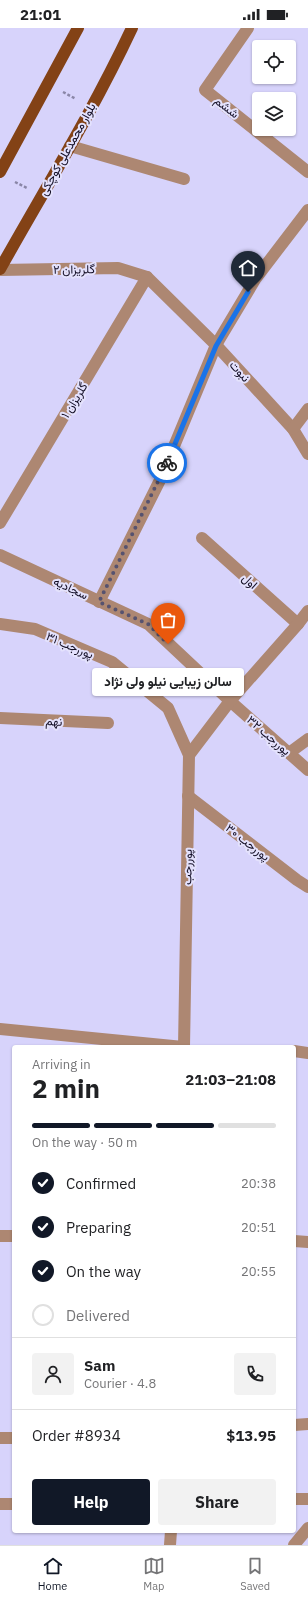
<!DOCTYPE html>
<meta charset="utf-8">
<style>
:root{--surface:#fff;--page:#f2f2f2;--text:#202124;--muted:#757577;--line:#e0e0e0;--accent:#111827}
body{margin:0;font-family:"IBM Plex Sans",Vazirmatn,sans-serif;background:var(--page);color:var(--text);height:100vh;display:flex;flex-direction:column;font-size:15px;white-space:nowrap}
*{box-sizing:border-box;margin:0}
p{font-size:13px;color:var(--muted)}
.icon{flex:none;width:22px;height:22px;fill:none;stroke:currentColor;stroke-width:2;stroke-linecap:round;stroke-linejoin:round}
.map{position:relative;flex:1;overflow:hidden}
.details{position:absolute;left:12px;top:1017px;width:284px;height:488px;display:flex;flex-direction:column;background:var(--surface);border-radius:4px;box-shadow:0 1px 3px #0004}
.details>*{flex:none}
.tools{position:absolute;left:252px;top:12px;display:grid;gap:8px}
.tools a{display:grid;place-items:center;width:44px;height:44px;border-radius:4px;background:var(--surface);box-shadow:0 1px 3px #0004;font-size:20px}
.pin{position:absolute;display:grid;place-items:center;width:34px;height:34px;color:#fff;margin:-41px -17px;border-radius:50% 50% 50% 0;rotate:-45deg;box-shadow:0 0 4px #0007}
.pin .icon{rotate:45deg}
.courier{position:absolute;display:grid;place-items:center;width:40px;height:40px;margin:-20px;border:3px solid #1a73e8;border-radius:50%;background:#fff;color:#222;box-shadow:0 1px 5px #0007}
.bubble{position:absolute;height:28px;border-radius:4px;background:var(--surface);box-shadow:0 1px 3px #0004;font-size:13px;font-weight:800;line-height:28px;text-align:center}
.overview em{font-style:normal;font-weight:800}
.overview div{display:flex;flex-direction:column-reverse}
.overview{display:flex;align-items:center;justify-content:space-between;height:68px;padding:0 20px}
h1{font-size:26px;font-weight:800;line-height:30px}
.bar{display:grid;grid-template-columns:repeat(4,1fr);gap:6px 4px;align-content:center;height:48px;padding:0 20px}
.bar i{height:5px;border-radius:3px;background:var(--line)}
.bar .current{background:var(--accent)}
.bar p{grid-column:span 4}
.line{display:flex;align-items:center;gap:10px;padding:0 20px;border-top:1px solid var(--line)}
.line div{flex:1}
.round{display:grid;place-items:center;flex:none;width:42px;height:42px;border-radius:4px;background:var(--page)}
ol{padding:0 20px;list-style:none}
li{display:flex;align-items:center;gap:12px;height:44px}
li p{margin-inline-start:auto}
li .icon{padding:4px;border-radius:50%;background:var(--accent);color:#fff;stroke-width:4}
li:last-child{color:var(--muted)}
li i{width:22px;height:22px;border:2px solid var(--line);border-radius:50%}
.primary-button{display:flex;gap:8px;margin-top:auto;padding:8px 20px}
.primary-button a{flex:1;height:46px;border-radius:4px;background:var(--accent);color:#fff;font-size:16px;font-weight:800;line-height:46px;text-align:center}
.primary-button a+a{background:var(--page);color:var(--text)}
.status{display:flex;justify-content:space-between;align-items:center;height:28px;padding:0 20px;background:var(--surface);direction:ltr}
.status svg{height:11px;fill:currentColor}
.tab-bar{display:flex;justify-content:space-around;align-items:center;height:56px;border-top:1px solid var(--line);background:var(--surface);font-size:11px;color:var(--muted)}
.tab-bar a{display:grid;justify-items:center;gap:2px}
.tab-bar .current{color:var(--accent)}
.map>svg:first-child{display:block}
.lines{fill:none;stroke-linecap:round;stroke-linejoin:round}
.path{stroke:#8a86a7;stroke-width:2.5;stroke-dasharray:3 2;stroke-linecap:butt}
.minor{stroke:#ad8772;stroke-width:12}
.major{stroke:#834216;stroke-width:12}
.done{stroke:#56526f;stroke-width:4;stroke-dasharray:0 7.2}
.route{stroke:#1a73e8;stroke-width:5}
.labels{text-anchor:middle;dominant-baseline:central;stroke-width:4;stroke-linejoin:round;paint-order:stroke}
.street-label{font-size:12px;fill:#110c23;stroke:#e4e2fd}
</style>
<div class="status"><b>21:01</b><svg viewBox="0 0 49 12"><path d="M0 12V9h3v3zM5 12V6h3v6zM10 12V3h3v9zM15 12V0h3v12zM26 1h20v11H26zM47 4h2v5h-2z"/></svg></div>
<div class="map">
<svg width="308" height="1517" viewBox="0 0 308 1517">
<rect width="100%" height="100%" fill="#d7d3fb"/>
<g class="lines">
<g class="path">
<polyline points="63,64 76,71"/>
<polyline points="15,154 27,160"/>
</g>
<g class="minor">
<polyline points="248,0 205,62 308,144"/>
<polyline points="70,118 184,151"/>
<polyline points="0,242 118,240 147,249 216,317 293,401 308,426"/>
<polyline points="293,401 308,381"/>
<polyline points="0,495 147,249"/>
<polyline points="202,510 298,596"/>
<polyline points="0,527 148,596 230,673 308,742"/>
<polyline points="99,574 160,452 216,317 256,250 308,182"/>
<polyline points="0,596 35,601 112,634 168,680 189,727"/>
<polyline points="0,690 108,695"/>
<polyline points="289,725 308,711"/>
<polyline points="188,768 297,852 308,859"/>
<polyline points="0,1001 183,1019"/>
<polyline points="184,1019 189,727 230,673 298,596 308,583"/>
<polyline points="294,1023 308,1025"/>
<polyline points="0,1208 14,1208"/>
<polyline points="294,1213 308,1214"/>
<polyline points="294,1397 308,1396"/>
<polyline points="0,1410 14,1410"/>
<polyline points="294,1471 308,1471"/>
<polyline points="0,1476 14,1476"/>
<polyline points="170,1517 171,1503"/>
<polyline points="294,1517 308,1500"/>
</g>
<g class="major">
<polyline points="0,144 78,0"/>
<path d="M0 241C45 161 93 83 132 0"/>
</g>
</g>
<g class="lines">
<polyline class="done" points="167,435 99,574 148,596 168,616"/>
<polyline class="route" points="167,435 216,318 248,264"/>
</g>
<g class="labels">
<g class="street-label">
<text transform="translate(227 79) rotate(38)">ششم</text>
<text transform="translate(67 121) rotate(-61)">بلوار محمدعلی کوچکی</text>
<text transform="translate(74 241) rotate(-1)">گلریزان ۲</text>
<text transform="translate(240 343) rotate(48)">نبوت</text>
<text transform="translate(74 372) rotate(-59)">گلریزان ۱</text>
<text transform="translate(250 553) rotate(42)">اول</text>
<text transform="translate(71 560) rotate(25)">سجادیه</text>
<text transform="translate(70 617) rotate(23)">پوررجب ۳۱</text>
<text transform="translate(54 693) rotate(3)">نهم</text>
<text transform="translate(269 707) rotate(41)">پوررجب ۳۲</text>
<text transform="translate(248 814) rotate(38)">پوررجب ۳۰</text>
<text transform="translate(187 839) rotate(-89)">پوررجب</text>
</g>
</g>
</svg>
<div class="tools">
<a><svg class="icon" aria-label="locate" viewBox="0 0 24 24"><circle cx="12" cy="12" r="6"/><path d="M12 2v4M12 18v4M2 12h4M18 12h4"/></svg></a>
<a><svg class="icon" aria-label="layers" viewBox="0 0 24 24"><path d="M12 4l9 5-9 5-9-5zM3 14l9 5 9-5"/></svg></a>
</div>
<div class="pin" style="left:168px;top:616px;background:#ea580c"><svg class="icon" aria-label="bag" viewBox="0 0 24 24"><path d="M5 8h14l-1 12H6zM9 8a3 3 0 0 1 6 0"/></svg></div>
<div class="pin" style="left:248px;top:264px;background:#1f2937"><svg class="icon" aria-label="home" viewBox="0 0 24 24"><path d="M3 11l9-7 9 7M6 9v11h12V9"/></svg></div>
<div class="courier" style="left:167px;top:435px"><svg class="icon" aria-label="bike" viewBox="0 0 24 24"><circle cx="6" cy="16" r="4"/><circle cx="18" cy="16" r="4"/><path d="M6 16l4-8h5l3 8M10 8l3 8H6M13 5h3"/></svg></div>
<div class="bubble" style="left:92px;top:640px;width:152px">سالن زیبایی نیلو ولی نژاد</div>
<section class="details">
<div class="overview"><div><h1>2 min</h1><p>Arriving in</p></div><em>21:03–21:08</em></div>
<div class="bar"><i class="current"></i><i class="current"></i><i class="current"></i><i></i><p>On the way · 50 m</p></div>
<ol>
<li><svg class="icon" aria-label="check" viewBox="0 0 24 24"><path d="M5 12l5 5 9-10"/></svg>Confirmed<p>20:38</p></li>
<li><svg class="icon" aria-label="check" viewBox="0 0 24 24"><path d="M5 12l5 5 9-10"/></svg>Preparing<p>20:51</p></li>
<li><svg class="icon" aria-label="check" viewBox="0 0 24 24"><path d="M5 12l5 5 9-10"/></svg>On the way<p>20:55</p></li>
<li><i></i>Delivered</li>
</ol>
<div class="line" style="height:72px"><a class="round"><svg class="icon" aria-label="person" viewBox="0 0 24 24"><circle cx="12" cy="8" r="4"/><path d="M4 21q1-7 8-7t8 7"/></svg></a><div><b>Sam</b><p>Courier · 4.8</p></div><a class="round"><svg class="icon" aria-label="phone" viewBox="0 0 24 24"><path d="M5 4h4l2 5-3 2q2 4 5 5l2-3 5 2v4C11 20 4 13 5 4z"/></svg></a></div>
<div class="line" style="height:52px"><div>Order #8934</div><b>$13.95</b></div>
<div class="primary-button"><a>Help</a><a>Share</a></div>
</section>
</div>
<nav class="tab-bar">
<a class="current"><svg class="icon" aria-label="home" viewBox="0 0 24 24"><path d="M3 11l9-7 9 7M6 9v11h12V9"/></svg>Home</a>
<a><svg class="icon" aria-label="map" viewBox="0 0 24 24"><path d="M3 6l6-2 6 2 6-2v14l-6 2-6-2-6 2zM9 4v14M15 6v14"/></svg>Map</a>
<a><svg class="icon" aria-label="saved" viewBox="0 0 24 24"><path d="M7 4h10v16l-5-4-5 4z"/></svg>Saved</a>
</nav>
